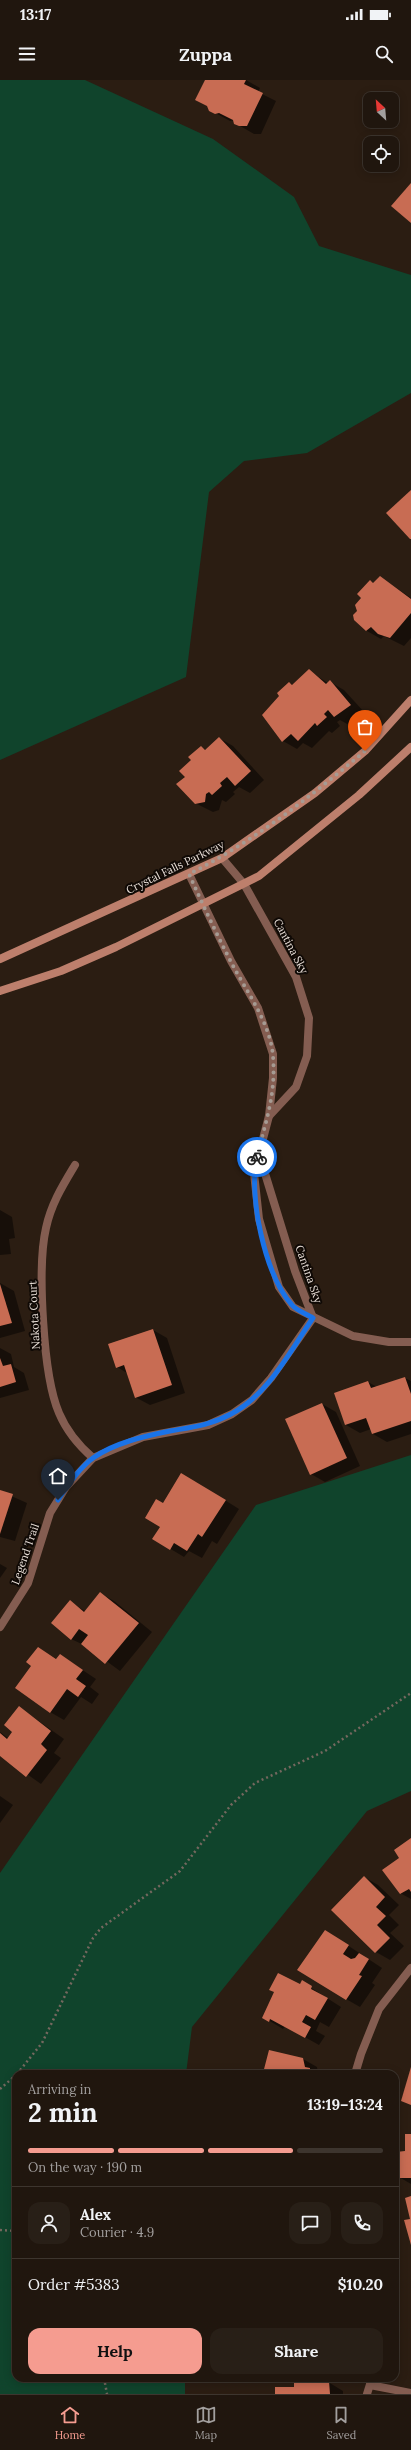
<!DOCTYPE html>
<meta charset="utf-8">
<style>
:root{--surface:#20160e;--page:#281f17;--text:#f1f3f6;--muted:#a29f9e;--line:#3d352e;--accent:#f59c90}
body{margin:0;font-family:Lora,serif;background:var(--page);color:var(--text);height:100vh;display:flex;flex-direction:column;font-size:15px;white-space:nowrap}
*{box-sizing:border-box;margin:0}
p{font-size:13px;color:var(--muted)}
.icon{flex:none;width:22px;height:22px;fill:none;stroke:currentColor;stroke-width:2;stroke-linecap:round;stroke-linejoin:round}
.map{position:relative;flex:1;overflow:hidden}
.drawer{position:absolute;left:12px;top:1990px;width:387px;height:312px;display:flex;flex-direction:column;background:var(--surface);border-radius:12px;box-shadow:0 2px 10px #0003,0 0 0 1px var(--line)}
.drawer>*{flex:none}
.needle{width:26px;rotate:334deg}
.controls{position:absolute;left:363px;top:12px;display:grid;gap:8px}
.controls a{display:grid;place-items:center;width:36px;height:36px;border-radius:8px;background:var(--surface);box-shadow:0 2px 10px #0003,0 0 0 1px var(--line);font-size:20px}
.pin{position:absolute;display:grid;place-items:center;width:34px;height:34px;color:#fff;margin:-41px -17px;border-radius:50% 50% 50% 0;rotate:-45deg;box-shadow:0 0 4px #0007}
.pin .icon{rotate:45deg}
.courier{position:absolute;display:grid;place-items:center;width:40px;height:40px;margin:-20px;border:3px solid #1a73e8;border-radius:50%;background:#fff;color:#222;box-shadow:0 1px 5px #0007}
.summary em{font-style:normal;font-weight:700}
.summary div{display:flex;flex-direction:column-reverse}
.summary{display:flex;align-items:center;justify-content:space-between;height:68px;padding:0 16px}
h1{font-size:26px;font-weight:700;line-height:30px}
.bar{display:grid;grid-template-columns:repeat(4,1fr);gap:6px 4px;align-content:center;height:48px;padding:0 16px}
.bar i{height:5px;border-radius:3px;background:var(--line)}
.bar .selected{background:var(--accent)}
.bar p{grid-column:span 4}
.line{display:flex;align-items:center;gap:10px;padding:0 16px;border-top:1px solid var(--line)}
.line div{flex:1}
.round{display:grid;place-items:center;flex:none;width:42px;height:42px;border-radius:12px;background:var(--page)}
.primary-button{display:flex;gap:8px;margin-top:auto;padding:8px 16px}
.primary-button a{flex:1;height:46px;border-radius:12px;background:var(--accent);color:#111;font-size:16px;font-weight:700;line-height:46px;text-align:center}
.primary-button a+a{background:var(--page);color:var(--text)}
.status{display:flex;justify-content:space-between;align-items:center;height:28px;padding:0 20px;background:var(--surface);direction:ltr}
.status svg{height:11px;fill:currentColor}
header{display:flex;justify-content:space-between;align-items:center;height:52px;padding:0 16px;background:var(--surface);font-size:18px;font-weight:700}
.tab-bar{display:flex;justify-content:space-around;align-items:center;height:56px;border-top:1px solid var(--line);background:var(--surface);font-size:11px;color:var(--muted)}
.tab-bar a{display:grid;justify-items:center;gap:2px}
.tab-bar .selected{color:var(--accent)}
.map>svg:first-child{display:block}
.green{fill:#10442c}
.shadow{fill:#0007}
.building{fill:#c86c53}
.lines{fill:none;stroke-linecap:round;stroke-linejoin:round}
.path{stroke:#75685f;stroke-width:2.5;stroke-dasharray:2 3;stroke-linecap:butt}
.street{stroke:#845d51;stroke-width:8}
.secondary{stroke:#bd7f6c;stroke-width:8}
.done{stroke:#a69b93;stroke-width:4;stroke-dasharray:0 7.2}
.route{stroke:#1a73e8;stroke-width:5}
.labels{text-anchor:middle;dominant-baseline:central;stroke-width:4;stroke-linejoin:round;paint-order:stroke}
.street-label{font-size:11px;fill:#e9dfd8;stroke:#0f0905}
</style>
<div class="status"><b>13:17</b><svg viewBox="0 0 49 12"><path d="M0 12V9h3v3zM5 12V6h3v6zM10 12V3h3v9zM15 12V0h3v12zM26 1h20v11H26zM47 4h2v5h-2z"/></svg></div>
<header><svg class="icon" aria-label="menu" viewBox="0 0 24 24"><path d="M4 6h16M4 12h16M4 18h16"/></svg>Zuppa<svg class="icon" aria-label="search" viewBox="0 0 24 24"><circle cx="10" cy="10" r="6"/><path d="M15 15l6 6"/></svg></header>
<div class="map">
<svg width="411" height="2314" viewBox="0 0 411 2314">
<rect width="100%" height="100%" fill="#2b1d12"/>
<g class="green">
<polygon points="0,0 85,0 213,59 294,117 319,166 411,195 411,313 307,373 244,381 209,412 186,597 0,680"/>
<polygon points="411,1375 411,1711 367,1731 192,1947 186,1994 16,1994 16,2298 185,2298 185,2314 0,2314 0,1793 256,1425"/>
</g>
<g class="shadow">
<polygon points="206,0 246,0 260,8 258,12 276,21 261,54 254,54 235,43 234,40 230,41 210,30"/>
<polygon points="380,497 411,518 411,558 404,566 384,556 381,559 367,551 355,540 370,501 374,504"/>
<polygon points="309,591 328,603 330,602 344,610 365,633 349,645 340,640 337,642 340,646 332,653 329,651 312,668 303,663 297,669 283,661 280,616 290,603 293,605"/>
<polygon points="219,658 233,666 264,700 250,713 239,707 233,712 235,714 226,722 222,720 219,730 213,732 195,723 186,697 192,680 201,667 206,670"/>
<polygon points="0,1130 12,1137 15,1158 9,1159 11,1174 0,1175"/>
<polygon points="0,1203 14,1211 25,1251 0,1258"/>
<polygon points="153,1250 167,1258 185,1313 150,1325 135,1317 127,1293 117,1287"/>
<polygon points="0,1268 11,1274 14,1287 24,1293 29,1310 0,1318"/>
<polygon points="405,1298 411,1301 411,1354 387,1362 373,1354 371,1349 360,1353 346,1345 368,1302 377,1307"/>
<polygon points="322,1324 336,1332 360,1386 325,1402 311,1394"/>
<polygon points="196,1402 239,1429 217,1464 212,1461 202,1478 189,1471 184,1477 154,1459 161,1447 163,1424"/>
<polygon points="0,1411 27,1423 15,1461 0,1457"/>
<polygon points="0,1484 7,1488 0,1498"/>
<polygon points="100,1513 114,1521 152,1552 120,1591 86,1566 71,1559 70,1522 85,1531"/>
<polygon points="38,1568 57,1579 60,1575 96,1599 90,1607 99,1614 92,1624 81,1617 64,1640 50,1632 33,1586"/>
<polygon points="19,1627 64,1659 54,1673 61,1678 41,1704 0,1675 0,1652 8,1658 14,1652"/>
<polygon points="0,1716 13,1725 0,1743"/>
<polygon points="411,1759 411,1819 400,1813 400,1778"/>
<polygon points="364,1797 378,1805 399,1825 389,1835 399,1845 390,1853 404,1866 390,1880 376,1872"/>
<polygon points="326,1851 382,1888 372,1903 375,1905 360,1927 346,1919"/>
<polygon points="302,1902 341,1927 329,1947 320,1942 316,1951 325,1956 319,1965 285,1946 283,1949 263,1937"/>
<polygon points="303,1979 317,1987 318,1994 264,1994"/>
<polygon points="411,2055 411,2104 399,2097"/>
<polygon points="328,2302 343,2311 343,2314 276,2314 295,2308"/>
</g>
<g class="building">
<polygon points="205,0 246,0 244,4 263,13 247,46 239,46 234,44 233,40 219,33 215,34 209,31 207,26 195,20"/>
<polygon points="411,103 411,143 391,126"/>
<polygon points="411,410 411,459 410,459 386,433"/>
<polygon points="380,496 411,519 411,533 390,558 378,554 371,547 366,551 354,540 353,535 357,531 355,525 361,518 357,514 370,500 373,503"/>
<polygon points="309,589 326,604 330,600 351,625 334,637 328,630 324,634 327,637 317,646 315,643 298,661 291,654 282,662 262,635 279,616 277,613 289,602 292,605"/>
<polygon points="219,657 251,691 235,706 227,697 220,703 222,706 212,715 209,712 206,714 205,722 195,724 176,704 185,697 179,691 191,680 188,677 201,666 205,670"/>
<polygon points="0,1204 12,1243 0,1246"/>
<polygon points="153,1249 172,1305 135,1318 124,1285 116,1288 108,1264"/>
<polygon points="0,1278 3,1286 11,1284 16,1302 0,1307"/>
<polygon points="405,1297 411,1314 411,1341 372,1354 366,1338 345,1345 334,1313 368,1301 371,1308"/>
<polygon points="322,1323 347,1378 310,1395 285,1339"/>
<polygon points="181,1393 226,1420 202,1457 198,1454 187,1471 174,1463 170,1470 152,1459 160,1447 145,1438 156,1419 163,1423"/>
<polygon points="0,1410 13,1414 0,1454"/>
<polygon points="100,1512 139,1543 105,1584 81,1564 88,1555 79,1549 71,1560 51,1543 70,1520 84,1532"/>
<polygon points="38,1567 56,1579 60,1574 83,1590 76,1599 86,1606 78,1617 67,1609 50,1633 15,1608 31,1586 26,1582"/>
<polygon points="19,1626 51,1651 41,1664 47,1670 26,1697 0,1676 0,1653 7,1659 12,1652 4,1645"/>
<polygon points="411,1758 411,1812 409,1809 400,1814 382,1790 399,1778 394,1770"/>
<polygon points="364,1796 385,1817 376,1827 386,1836 377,1845 390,1858 375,1873 331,1830"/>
<polygon points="325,1850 349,1865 343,1874 351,1879 355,1878 359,1873 369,1879 359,1895 362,1896 346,1920 297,1890"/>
<polygon points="278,1893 300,1904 302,1900 312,1906 311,1909 328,1918 315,1940 306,1935 302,1942 311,1947 305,1958 270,1939 269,1942 262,1938 274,1912 269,1910"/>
<polygon points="269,1970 303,1978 305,1987 310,1988 310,1994 254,1994 254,1991 263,1993"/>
<polygon points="411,1987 411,2025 401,2021"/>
<polygon points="405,2054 411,2054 411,2098 398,2098 396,2072 405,2071"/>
<polygon points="411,2116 411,2165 404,2140 410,2139 405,2118"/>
<polygon points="294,2301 329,2301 330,2314 275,2314 275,2307 294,2307"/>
</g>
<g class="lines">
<g class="path">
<polyline points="17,1994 42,1963 93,1858 101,1848 180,1791 231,1725 255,1703 325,1671 411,1613"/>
<polyline points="0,2009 16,1995"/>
<polyline points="0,2150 16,2151"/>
<polyline points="104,2298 107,2314"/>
</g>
<g class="street">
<polyline points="222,778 244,804 296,897 309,938 307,976 296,1007 269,1036"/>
<polyline points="189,794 231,881 258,928 273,974 273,998 269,1036 254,1093 259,1139 279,1207 293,1227 353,1256 389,1262 411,1262"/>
<polyline points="259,1074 295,1191 313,1238"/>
<path d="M75 1085C63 1105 51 1124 46 1148 37 1187 43 1296 59 1333 67 1352 78 1365 93 1378"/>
<polyline points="0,1547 28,1503 50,1433 66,1407 93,1378 143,1357 208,1345 232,1334 252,1320 271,1298 313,1238"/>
<polyline points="355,1994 361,1974 379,1929 411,1888"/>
<polyline points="370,2305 411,2313"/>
<polyline points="367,2314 372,2298"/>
</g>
<g class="secondary">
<polyline points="0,879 222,778 315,713 365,671 411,620"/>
<polyline points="0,911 61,891 116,867 259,796 359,715 411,667"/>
</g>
</g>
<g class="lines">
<path class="done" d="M257 1077C266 1040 276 1015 273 976 270 942 246 911 231 882 216 853 202 823 189 794 253 762 310 717 365 671"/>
<path class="route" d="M58 1420C67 1406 79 1388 93 1378 114 1363 145 1356 170 1351 192 1347 211 1345 231 1334 268 1315 290 1271 313 1238 307 1234 297 1231 292 1225 265 1195 248 1116 257 1077"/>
</g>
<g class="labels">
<g class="street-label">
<text transform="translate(175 787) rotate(-26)">Crystal Falls Parkway</text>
<text transform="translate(291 866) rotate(62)">Cantina Sky</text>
<text transform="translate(309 1194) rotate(71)">Cantina Sky</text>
<text transform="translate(34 1235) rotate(-93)">Nakota Court</text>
<text transform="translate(25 1474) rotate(-71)">Legend Trail</text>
</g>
</g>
</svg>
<div class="controls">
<a><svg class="needle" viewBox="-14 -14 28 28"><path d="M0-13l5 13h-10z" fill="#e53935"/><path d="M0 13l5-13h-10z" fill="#a29f9e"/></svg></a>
<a><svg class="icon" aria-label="locate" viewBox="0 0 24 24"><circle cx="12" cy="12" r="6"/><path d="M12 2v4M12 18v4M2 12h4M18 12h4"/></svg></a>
</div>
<div class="pin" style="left:365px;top:671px;background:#ea580c"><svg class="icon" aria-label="bag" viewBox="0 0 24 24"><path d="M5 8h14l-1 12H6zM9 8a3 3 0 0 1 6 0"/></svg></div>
<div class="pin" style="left:58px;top:1420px;background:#1f2937"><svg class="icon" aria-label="home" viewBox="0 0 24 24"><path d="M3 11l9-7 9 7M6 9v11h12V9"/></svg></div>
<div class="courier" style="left:257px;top:1077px"><svg class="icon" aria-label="bike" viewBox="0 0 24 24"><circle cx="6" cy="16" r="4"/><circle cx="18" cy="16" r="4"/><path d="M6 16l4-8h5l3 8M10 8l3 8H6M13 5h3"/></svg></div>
<section class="drawer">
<div class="summary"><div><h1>2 min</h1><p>Arriving in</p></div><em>13:19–13:24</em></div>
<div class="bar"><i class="selected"></i><i class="selected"></i><i class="selected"></i><i></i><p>On the way · 190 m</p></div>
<div class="line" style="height:72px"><a class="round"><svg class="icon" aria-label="person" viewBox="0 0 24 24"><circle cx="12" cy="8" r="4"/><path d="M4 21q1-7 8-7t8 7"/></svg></a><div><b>Alex</b><p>Courier · 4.9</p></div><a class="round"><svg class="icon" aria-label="chat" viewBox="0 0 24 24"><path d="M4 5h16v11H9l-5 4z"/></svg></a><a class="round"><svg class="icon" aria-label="phone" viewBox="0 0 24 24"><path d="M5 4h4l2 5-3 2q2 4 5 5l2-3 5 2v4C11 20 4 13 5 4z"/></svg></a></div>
<div class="line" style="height:52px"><div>Order #5383</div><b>$10.20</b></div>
<div class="primary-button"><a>Help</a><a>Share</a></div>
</section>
</div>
<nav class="tab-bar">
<a class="selected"><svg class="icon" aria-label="home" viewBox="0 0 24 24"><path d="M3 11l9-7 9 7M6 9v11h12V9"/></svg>Home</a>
<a><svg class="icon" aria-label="map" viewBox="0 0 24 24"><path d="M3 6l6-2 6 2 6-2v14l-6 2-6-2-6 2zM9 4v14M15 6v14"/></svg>Map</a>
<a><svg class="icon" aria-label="saved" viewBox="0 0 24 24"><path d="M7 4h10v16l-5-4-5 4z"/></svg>Saved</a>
</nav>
